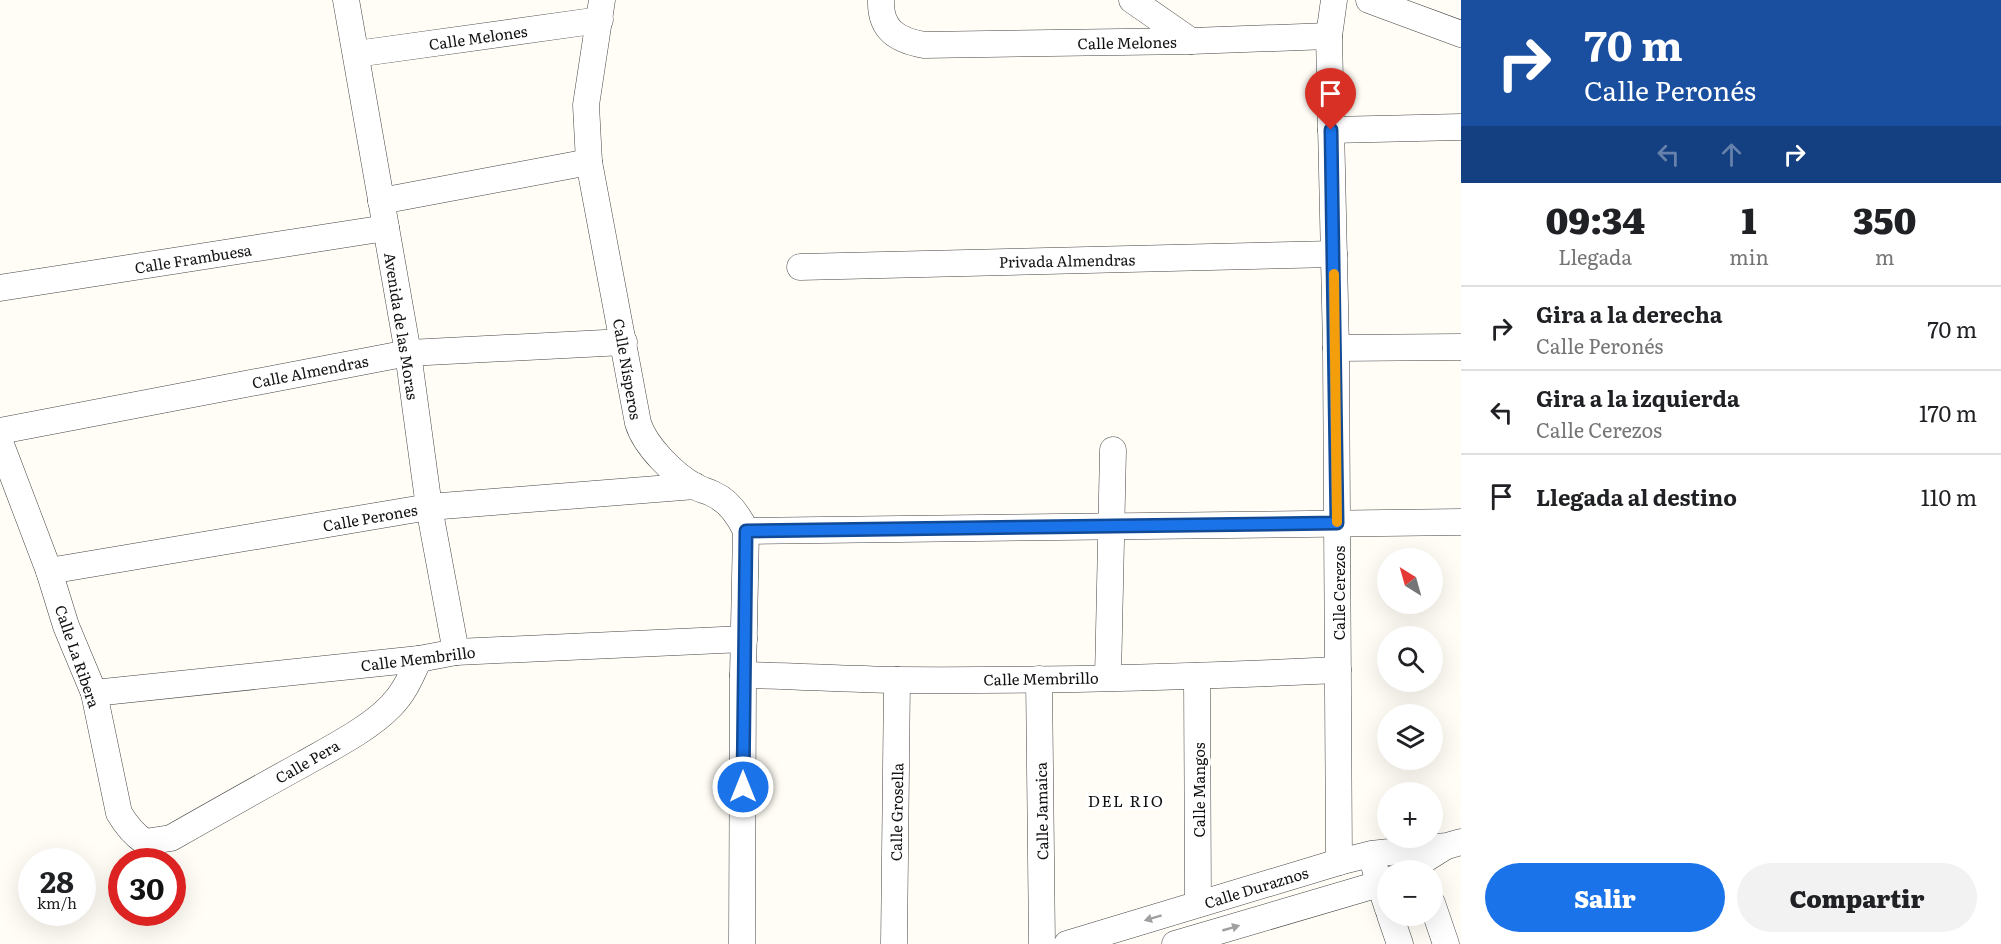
<!DOCTYPE html>
<html lang="es">
<head>
<meta charset="utf-8">
<style>
  body { margin:0; font-family:Literata,serif; background:#f2f2f2; color:#202124; height:100vh; display:flex; flex-direction:column; font-size:22px; white-space:nowrap }
  * { box-sizing:border-box; margin:0 }
  p { font-size:20px; color:#757577 }
  .icon { flex:none; width:33px; height:33px; fill:none; stroke:currentColor; stroke-width:2; stroke-linecap:round; stroke-linejoin:round }
  .map { position:relative; flex:1; overflow:hidden }
  .panel { display:flex; flex-direction:column; background:#fff; width:540px }
  .panel>* { flex:none }
  .hud { background:#1a4fa0; color:#fff; overflow:hidden }
  .needle { width:39px; rotate:323deg }
  .buttons { position:absolute; left:1377px; top:548px; display:grid; gap:12px }
  .buttons a { display:grid; place-items:center; width:66px; height:66px; border-radius:50%; background:#fff; box-shadow:0 6px 24px #0002; font-size:30px }
  .speed { position:absolute; left:18px; top:848px; display:flex; gap:12px; font-size:30px; font-weight:700; text-align:center }
  .speed>* { display:grid; place-content:center; width:78px; height:78px; border-radius:50%; background:#fff; box-shadow:0 6px 24px #0002; line-height:1 }
  .speed small { font-size:15px; font-weight:400 }
  .speed .limit { border:9px solid #d22; background:#fff; color:#111 }
  .pin { position:absolute; display:grid; place-items:center; width:51px; height:51px; color:#fff; margin:-62px -26px; border-radius:50% 50% 50% 0; rotate:-45deg; box-shadow:0 0 6px #0007 }
  .pin .icon { rotate:45deg }
  .me { position:absolute; width:66px; margin:-33px; rotate:0deg; stroke-linejoin:round; filter:drop-shadow(0 0 4px #0008) }
  .turn { display:flex; align-items:center; gap:21px; height:126px; padding:0 24px; font-size:27px }
  .turn .icon { width:78px; height:78px; stroke-width:2.5 }
  .turn b { display:block; font-size:42px; line-height:51px }
  .lanes { display:flex; align-items:center; height:57px; padding:0 24px; background:#0003; justify-content:center; gap:30px; direction:ltr }
  .lanes .off { opacity:.35 }
  .eta { display:flex; justify-content:space-evenly; align-items:center; height:102px; text-align:center }
  .eta b { font-size:36px; font-weight:800; line-height:42px }
  .action { display:flex; gap:12px; margin-top:auto; padding:12px 24px }
  .action a { flex:1; height:69px; border-radius:36px; background:#1a73e8; color:#fff; font-size:24px; font-weight:800; line-height:69px; text-align:center }
  .action a+a { background:#f2f2f2; color:#202124 }
  ul { padding:0; list-style:none }
  li { display:flex; align-items:center; gap:18px; height:84px; padding:0 24px; border-top:2px solid #e0e0e0 }
  li div { flex:1 }
  li b { display:block; font-size:22px }
  li em { font-style:normal }
  main { display:flex; flex:1; min-height:0 }
  .map>svg:first-child { display:block }
  .lines { fill:none; stroke-linecap:round; stroke-linejoin:round }
  .street-casing { stroke:#444; stroke-width:27 }
  .street { stroke:#fff; stroke-width:26 }
  .oneway { fill:#a0a0a0 }
  .route-casing { stroke:#114b97; stroke-width:15 }
  .route { stroke:#1a73e8; stroke-width:10 }
  .slow { stroke:#f59e0b; stroke-width:10 }
  .labels { text-anchor:middle; dominant-baseline:central; stroke-width:6; stroke-linejoin:round; paint-order:stroke }
  .street-label { font-size:15px; fill:#111; stroke:#fff }
  .neighbourhood-label { font-size:16px; letter-spacing:1.5px; fill:#111; stroke:#fff }
</style>
</head>
<body>
<main>
<div class="map">
<svg width="1461" height="944" viewBox="0 0 1461 944">
  <rect width="100%" height="100%" fill="#fffdf5"/>
  <g class="lines">
    <g class="street-casing">
      <g id="street">
        <polyline points="346,0 408,353 429,507 456,652"/>
        <path d="M602 0 586 105 589 162 638 423C645 446 674 475 696 487 701 490 708 491 713 494 729 501 739 516 746 531L743 675 742 944"/>
        <path d="M881 0C880 30 897 40 924 45L1191 41 1329 36"/>
        <polyline points="1132,0 1191,41"/>
        <polyline points="1334,0 1329,36 1336,348 1339,862"/>
        <polyline points="1369,0 1461,34"/>
        <polyline points="356,54 600,20"/>
        <polyline points="1331,130 1461,127"/>
        <polyline points="381,201 589,162"/>
        <polyline points="800,267 1334,254"/>
        <polyline points="0,288 386,228"/>
        <polyline points="1336,348 1461,347"/>
        <polyline points="0,431 408,353 624,342"/>
        <path d="M0 442 49 571 66 626 94 693 119 813C126 825 133 834 145 842L171 838C215 813 259 788 303 764 331 748 369 729 391 706 405 692 411 676 419 659"/>
        <polyline points="746,531 1461,522"/>
        <polyline points="49,571 429,507 695,486"/>
        <path d="M743 675C794 676 846 679 897 680 1044 681 1191 677 1338 670"/>
        <polyline points="1197,676 1198,904"/>
        <polyline points="1108,677 1113,450"/>
        <polyline points="1039,679 1042,944"/>
        <polyline points="94,693 419,659 456,652 744,639"/>
        <polyline points="1375,869 1388,909"/>
        <polyline points="1408,870 1443,848"/>
        <polyline points="1432,903 1446,944"/>
        <polyline points="1390,915 1400,944"/>
        <polyline points="894,944 897,680"/>
        <polyline points="1067,944 1339,862 1371,854 1447,846 1461,842"/>
        <polyline points="1175,944 1379,884 1388,880"/>
      </g>
    </g>
    <use href="#street" class="street"/>
  </g>
  <defs><path id="oneway-solid" d="M-6-.8H1V-3.2L6.5 0L1 3.2V.8H-6Z" transform="scale(1.5)"/></defs>
  <g class="oneway">
    <use href="#oneway-solid" transform="translate(1153 918) rotate(163)"/>
    <use href="#oneway-solid" transform="translate(1231 928) rotate(-16)"/>
  </g>
  <g class="lines">
    <g class="route-casing">
      <polyline id="route" points="743,787 746,531 1337,523 1331,130"/>
    </g>
    <use href="#route" class="route"/>
    <polyline class="slow" points="1334,274 1337,522"/>
  </g>
  <g class="labels">
    <g class="street-label">
      <text transform="translate(478 37) rotate(-8)">Calle Melones</text>
      <text transform="translate(1127 42) rotate(-1)">Calle Melones</text>
      <text transform="translate(193 258) rotate(-9)">Calle Frambuesa</text>
      <text transform="translate(1067 260) rotate(-1)">Privada Almendras</text>
      <text transform="translate(402 326) rotate(81)">Avenida de las Moras</text>
      <text transform="translate(628 369) rotate(80)">Calle Nísperos</text>
      <text transform="translate(310 371) rotate(-11)">Calle Almendras</text>
      <text transform="translate(370 517) rotate(-10)">Calle Perones</text>
      <text transform="translate(1338 593) rotate(-90)">Calle Cerezos</text>
      <text transform="translate(78 656) rotate(71)">Calle La Ribera</text>
      <text transform="translate(418 658) rotate(-7)">Calle Membrillo</text>
      <text transform="translate(1041 678) rotate(-1)">Calle Membrillo</text>
      <text transform="translate(307 761) rotate(-30)">Calle Pera</text>
      <text transform="translate(1198 790) rotate(-90)">Calle Mangos</text>
      <text transform="translate(1041 811) rotate(-91)">Calle Jamaica</text>
      <text transform="translate(896 812) rotate(-89)">Calle Grosella</text>
      <text transform="translate(1256 887) rotate(-17)">Calle Duraznos</text>
    </g>
    <g class="neighbourhood-label">
      <text x="1126" y="800">DEL RIO</text>
    </g>
  </g>
</svg>
<div class="buttons">
<a><svg class="needle" viewBox="-14 -14 28 28"><path d="M0-13l5 13h-10z" fill="#e53935"/><path d="M0 13l5-13h-10z" fill="#757577"/></svg></a>
<a><svg class="icon" aria-label="search" viewBox="0 0 24 24"><circle cx="10" cy="10" r="6"/><path d="M15 15l6 6"/></svg></a>
<a><svg class="icon" aria-label="layers" viewBox="0 0 24 24"><path d="M12 4l9 5-9 5-9-5zM3 14l9 5 9-5"/></svg></a>
<a>+</a>
<a>−</a>
</div>
<div class="speed"><div>28<small>km/h</small></div><div class="limit">30</div></div>
<div class="pin" style="left:1331px;top:130px;background:#d93025"><svg class="icon" aria-label="arrive" viewBox="0 0 24 24"><path d="M6 21V4h12l-3 4 3 4H6"/></svg></div>
<svg class="me" style="left:743px;top:787px" viewBox="-20 -20 40 40"><circle r="17" fill="#1a73e8" stroke="#fff" stroke-width="3"/><path d="M0-11L8 9 0 5-8 9z" fill="#fff"/></svg>
</div>
<section class="panel">
<div class="hud">
<div class="turn"><svg class="icon" aria-label="right" viewBox="0 0 24 24"><path d="M7 20v-9h11M14 6l5 5-5 5"/></svg><div><b>70 m</b>Calle Peronés</div></div>
<div class="lanes"><svg class="icon off" aria-label="left" viewBox="0 0 24 24"><path d="M17 20v-9H6M10 6l-5 5 5 5"/></svg><svg class="icon off" aria-label="ahead" viewBox="0 0 24 24"><path d="M12 20V5M6 11l6-6 6 6"/></svg><svg class="icon" aria-label="right" viewBox="0 0 24 24"><path d="M7 20v-9h11M14 6l5 5-5 5"/></svg></div>
</div>
<div class="eta">
<div><b>09:34</b><p>Llegada</p></div>
<div><b>1</b><p>min</p></div>
<div><b>350</b><p>m</p></div>
</div>
<ul>
<li><svg class="icon" aria-label="right" viewBox="0 0 24 24"><path d="M7 20v-9h11M14 6l5 5-5 5"/></svg><div><b>Gira a la derecha</b><p>Calle Peronés</p></div><em>70 m</em></li>
<li><svg class="icon" aria-label="left" viewBox="0 0 24 24"><path d="M17 20v-9H6M10 6l-5 5 5 5"/></svg><div><b>Gira a la izquierda</b><p>Calle Cerezos</p></div><em>170 m</em></li>
<li><svg class="icon" aria-label="arrive" viewBox="0 0 24 24"><path d="M6 21V4h12l-3 4 3 4H6"/></svg><div><b>Llegada al destino</b></div><em>110 m</em></li>
</ul>
<div class="action"><a>Salir</a><a>Compartir</a></div>
</section>
</main>
</body>
</html>
